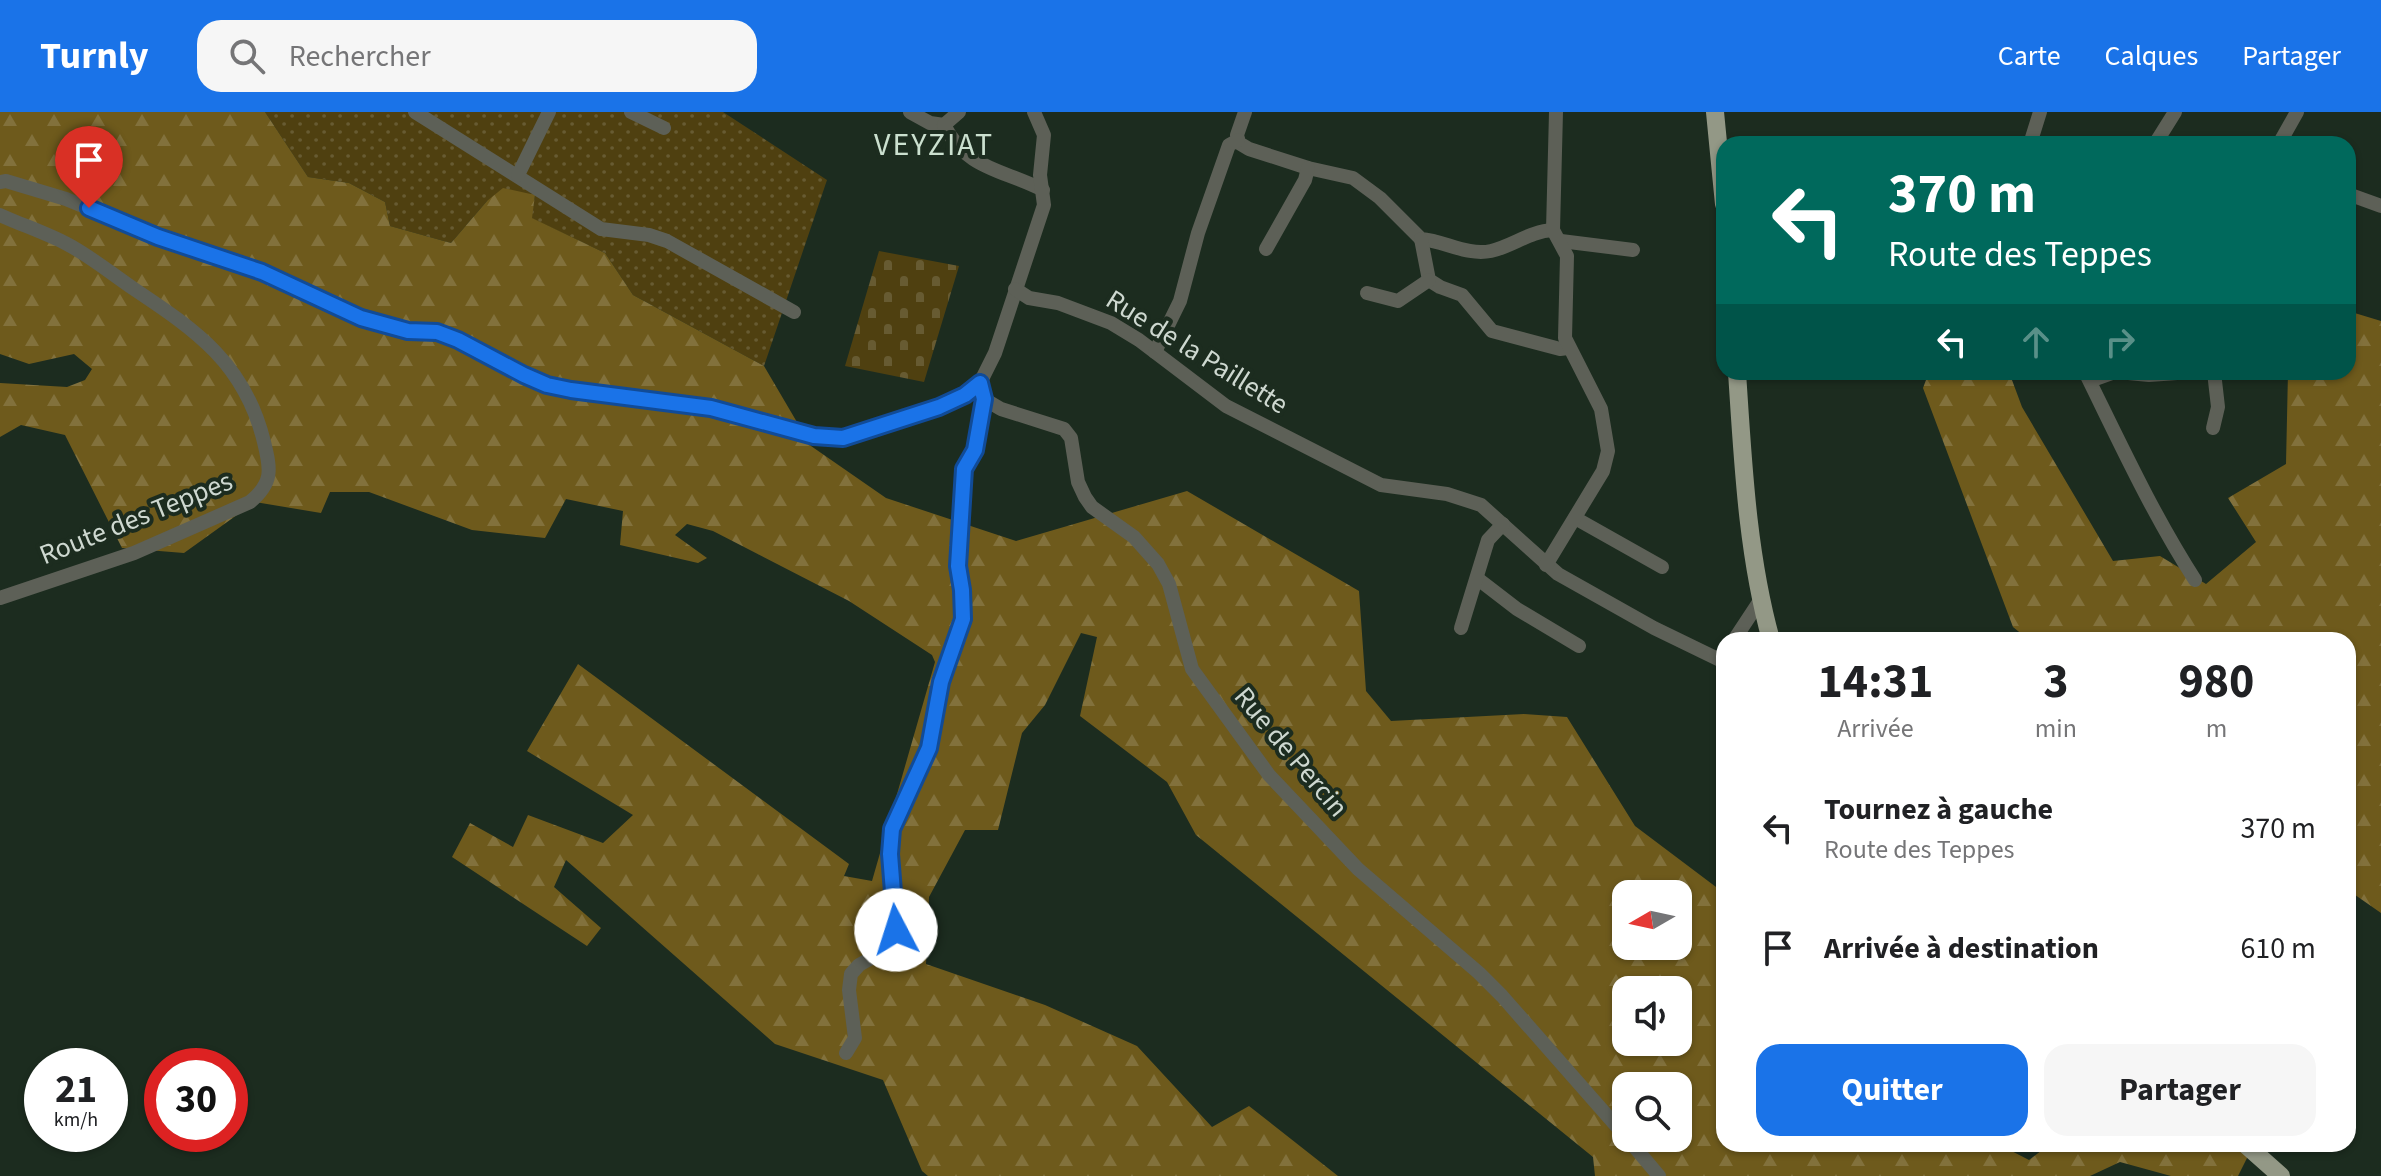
<!DOCTYPE html>
<html lang="fr">
<head>
<meta charset="utf-8">
<style>
  body { margin:0; font-family:"Source Sans 3",sans-serif; background:#f6f6f6; color:#202124; height:100vh; display:flex; flex-direction:column; font-size:30px; white-space:nowrap }
  * { box-sizing:border-box; margin:0 }
  p { font-size:26px; color:#757577 }
  .icon { flex:none; width:44px; height:44px; fill:none; stroke:currentColor; stroke-width:2; stroke-linecap:round; stroke-linejoin:round }
  .map { position:relative; flex:1; overflow:hidden }
  .sheet { position:absolute; left:1716px; top:520px; width:640px; height:520px; display:flex; flex-direction:column; background:#fff; border-radius:24px; box-shadow:0 2px 6px #0004 }
  .sheet>* { flex:none }
  .guide { position:absolute; left:1716px; top:24px; width:640px; height:244px; border-radius:24px; box-shadow:0 2px 6px #0004; background:#00695c; color:#fff; overflow:hidden }
  .needle { width:52px; rotate:261deg }
  .buttons { position:absolute; left:1612px; top:768px; display:grid; gap:16px }
  .buttons a { display:grid; place-items:center; width:80px; height:80px; border-radius:16px; background:#fff; box-shadow:0 2px 6px #0004; font-size:40px }
  .speed { position:absolute; left:24px; top:936px; display:flex; gap:16px; font-size:40px; font-weight:700; text-align:center }
  .speed>* { display:grid; place-content:center; width:104px; height:104px; border-radius:50%; background:#fff; box-shadow:0 2px 6px #0004; line-height:1 }
  .speed small { font-size:20px; font-weight:400 }
  .speed .limit { border:12px solid #d22; background:#fff; color:#111 }
  .pin { position:absolute; display:grid; place-items:center; width:68px; height:68px; color:#fff; margin:-82px -34px; border-radius:50% 50% 50% 0; rotate:-45deg; box-shadow:0 0 8px #0007 }
  .pin .icon { rotate:45deg }
  .me { position:absolute; width:88px; margin:-44px; rotate:355deg; stroke-linejoin:round; filter:drop-shadow(0 0 6px #0008) }
  .turn { display:flex; align-items:center; gap:28px; height:168px; padding:0 40px; font-size:36px }
  .turn .icon { width:104px; height:104px; stroke-width:2.5 }
  .turn b { display:block; font-size:56px; line-height:68px }
  .lanes { display:flex; align-items:center; height:76px; padding:0 40px; background:#0003; justify-content:center; gap:40px; direction:ltr }
  .lanes .off { opacity:.35 }
  .eta { display:flex; justify-content:space-evenly; align-items:center; height:136px; text-align:center }
  .eta b { font-size:48px; font-weight:700; line-height:56px }
  .cta { display:flex; gap:16px; margin-top:auto; padding:16px 40px }
  .cta a { flex:1; height:92px; border-radius:24px; background:#1a73e8; color:#fff; font-size:32px; font-weight:700; line-height:92px; text-align:center }
  .cta a+a { background:#f6f6f6; color:#202124 }
  ul { padding:0; list-style:none }
  li { display:flex; align-items:center; gap:24px; height:120px; padding:0 40px }
  li div { flex:1 }
  li b { display:block; font-size:30px }
  li em { font-style:normal }
  header { display:flex; align-items:center; gap:48px; box-sizing:border-box; height:112px; padding:0 40px; background:#1a73e8; color:#fff }
  header strong { font-size:38px }
  nav { display:flex; gap:44px; margin-inline-start:auto; font-size:28px }
  .search { width:560px; height:72px; background:#f6f6f6; display:flex; align-items:center; gap:20px; box-sizing:border-box; padding:0 28px; border-radius:24px; color:#757577; font-size:30px }
  .map>svg:first-child { display:block }
  .grass { fill:url(#grass-dots) }
  .forest { fill:url(#forest-firs); fill-rule:evenodd }
  .cemetery { fill:url(#cemetery-stones) }
  .lines { fill:none; stroke-linecap:round; stroke-linejoin:round }
  .minor { stroke:#5d6057; stroke-width:14 }
  .major { stroke:#939886; stroke-width:18 }
  .route-casing { stroke:#114b97; stroke-width:20 }
  .route { stroke:#1a73e8; stroke-width:14 }
  .labels { text-anchor:middle; dominant-baseline:central; stroke-width:8; stroke-linejoin:round; paint-order:stroke }
  .street-label { font-size:28px; fill:#ced8d0; stroke:#1c2c1f }
  .quarter-label { font-size:32px; letter-spacing:2px; fill:#cbe0cf; stroke:#1c2c1f }
</style>
</head>
<body>
<header>
<strong>Turnly</strong>
<div class="search"><svg class="icon" aria-label="search" viewBox="0 0 24 24"><circle cx="10" cy="10" r="6"/><path d="M15 15l6 6"/></svg>Rechercher</div>
<nav><a>Carte</a><a>Calques</a><a>Partager</a></nav>
</header>
<div class="map">
<svg width="2381" height="1064" viewBox="0 0 2381 1064">
  <defs>
    <pattern id="grass-dots" width="8" height="8" patternUnits="userSpaceOnUse" patternTransform="scale(2)"><rect width="8" height="8" fill="#4f4010"/><path d="M2 2h.1M6 6h.1" fill="none" stroke="#675b32" stroke-width="1.8" stroke-linecap="round"/></pattern>
    <pattern id="forest-firs" width="22" height="20" patternUnits="userSpaceOnUse" patternTransform="scale(2)"><rect width="22" height="20" fill="#6e5a1c"/><path d="M5 1l3.5 6h-7zM16 11l3.5 6h-7z" fill="#82713c"/></pattern>
    <pattern id="cemetery-stones" width="16" height="16" patternUnits="userSpaceOnUse" patternTransform="scale(2)"><rect width="16" height="16" fill="#4f4010"/><path d="M2 7V4a2 2 0 0 1 4 0v3zM10 15v-3a2 2 0 0 1 4 0v3z" fill="#675b32"/></pattern>
  </defs>
  <rect width="100%" height="100%" fill="#1c2c1f"/>
  <polygon class="grass" points="265,0 723,0 827,68 764,254 633,183 605,141 531,106 535,84 487,89 451,131 390,114 385,90 349,71 308,65"/>
  <g class="forest">
    <path d="M0 0H265L308 65 349 71 385 90 390 114 451 131 487 89 503 76 535 83 532 106 605 141 633 183 764 254 811 334 886 386 1016 429 1187 379 1359 479 1366 579 1391 609 1524 602 1567 605 1635 714 1724 781V1032H1998L2029 1048 2050 1032H2216L2249 1042 2238 1064H2171L2120 1050 2090 1064H1595L1593 1045 1196 723 1167 670 1080 604 1097 525 1081 521 1045 593 1022 621 998 718H965L929 785 926 852 1045 893 1137 934 1212 1015 1249 994 1338 1064H928L922 1059 883 968 775 932 566 748 554 775 601 816 587 834 452 745 470 711 513 735 528 703 603 731 633 703 527 639 578 552 849 752 844 764 872 769 935 550 932 543 849 489 713 419 687 412 675 423 707 446 698 451 620 433 623 399 566 387 545 426 472 418 369 380H330L321 401 255 390 184 441 122 436 65 323 21 313 0 325V271L67 275 85 268 92 257 74 242 29 252 0 242ZM1626 782H1678V834H1626ZM1626 878H1678V930H1626ZM1626 974H1678V1026H1626Z"/>
    <polygon points="2348,199 2381,209 2381,801 2348,778 2348,528 2029,528 2013,515 1923,276 1929,260 2009,260 2022,295 2113,449 2160,444 2206,472 2256,430 2228,386 2286,352 2288,260 2348,260"/>
  </g>
  <polygon class="cemetery" points="879,139 959,154 924,270 845,254"/>
  <g class="lines">
    <g class="minor">
      <polyline points="415,0 601,117 649,123 667,129 794,200"/>
      <polyline points="631,0 664,16"/>
      <polyline points="910,0 930,11 944,13"/>
      <path d="M1245 0 1237 23 1239 31 1249 37 1308 56 1353 66 1380 86 1421 127C1445 129 1467 144 1491 139 1513 134 1530 119 1553 118"/>
      <path d="M944 13C967 58 1002 57 1043 78"/>
      <polyline points="944,13 959,0"/>
      <polyline points="2030,32 2040,0"/>
      <polyline points="2155,32 2175,0"/>
      <polyline points="2279,32 2297,0"/>
      <polyline points="518,63 549,0"/>
      <polyline points="0,70 6,69 66,87 158,125 262,160 361,206 408,219 437,220 458,228 547,273 711,296 814,324 843,326 939,295 965,283 980,271 995,241 1044,93 1040,63 1044,23 1034,0"/>
      <polyline points="2348,82 2381,94"/>
      <path d="M0 103C22 113 46 121 67 132 90 144 112 162 134 177 197 219 245 252 264 330 271 358 273 371 250 390L134 441 0 486"/>
      <polyline points="1421,127 1429,168 1440,175 1462,183 1492,219 1560,237 1568,236"/>
      <polyline points="1561,129 1633,138"/>
      <polyline points="1266,137 1305,68 1308,56"/>
      <polyline points="1015,177 1029,186 1058,191 1111,211 1139,228 1226,294 1381,373 1447,382 1481,393 1558,462 1654,516 1724,550"/>
      <polyline points="1367,181 1398,189 1429,168"/>
      <polyline points="1155,240 1180,189 1198,121 1229,33 1238,28"/>
      <path d="M2085 260C2120 331 2152 401 2195 468"/>
      <polyline points="2118,260 2149,263 2191,260"/>
      <polyline points="2090,269 2115,260"/>
      <polyline points="980,271 984,287 1001,297 1064,317 1071,326 1078,370 1085,385 1092,395 1134,425 1158,452 1169,472 1192,557 1269,663 1358,757 1479,861 1502,884 1626,1025"/>
      <polyline points="2213,316 2218,295 2214,260"/>
      <polyline points="1575,406 1662,455"/>
      <polyline points="1546,453 1603,359 1608,339 1601,297 1565,226 1567,144 1553,118 1556,0"/>
      <polyline points="1478,467 1517,497 1579,534"/>
      <polyline points="1461,516 1488,428 1503,412"/>
      <polyline points="1734,528 1761,487"/>
      <polyline points="846,941 855,926 849,878 851,862 859,853 882,840 890,831 896,818 890,742 892,717 929,636 941,570 963,507 962,478 958,454 964,357 975,338 984,287"/>
      <polyline points="1627,1026 1659,1064"/>
    </g>
    <g class="major">
      <polyline points="1715,0 1724,92"/>
      <path d="M1737 260C1743 350 1747 441 1771 528"/>
      <polyline points="2245,1032 2281,1064"/>
    </g>
  </g>
  <g class="lines">
    <g class="route-casing">
      <polyline id="route" points="89,96 158,125 262,160 361,206 408,219 437,220 458,228 524,263 547,273 571,278 711,296 814,324 843,326 939,295 965,283 980,271 984,287 975,338 964,357 958,454 962,478 963,507 941,570 929,636 892,717 890,742 896,818"/>
    </g>
    <use href="#route" class="route"/>
  </g>
  <g class="labels">
    <g class="street-label">
      <text transform="translate(1197 240) rotate(32)">Rue de la Paillette</text>
      <text transform="translate(136 406) rotate(-22)">Route des Teppes</text>
      <text transform="translate(1291 640) rotate(50)">Rue de Percin</text>
    </g>
    <g class="quarter-label">
      <text x="934" y="33">VEYZIAT</text>
    </g>
  </g>
</svg>
<div class="buttons">
<a><svg class="needle" viewBox="-14 -14 28 28"><path d="M0-13l5 13h-10z" fill="#e53935"/><path d="M0 13l5-13h-10z" fill="#757577"/></svg></a>
<a><svg class="icon" aria-label="sound" viewBox="0 0 24 24"><path d="M4 9h4l5-4v14l-5-4H4zM17 9q2 3 0 6"/></svg></a>
<a><svg class="icon" aria-label="search" viewBox="0 0 24 24"><circle cx="10" cy="10" r="6"/><path d="M15 15l6 6"/></svg></a>
</div>
<div class="speed"><div>21<small>km/h</small></div><div class="limit">30</div></div>
<div class="pin" style="left:89px;top:96px;background:#d93025"><svg class="icon" aria-label="arrive" viewBox="0 0 24 24"><path d="M6 21V4h12l-3 4 3 4H6"/></svg></div>
<svg class="me" style="left:896px;top:818px" viewBox="-20 -20 40 40"><circle r="19" fill="#fff"/><path d="M0-13L10 11 0 6-10 11z" fill="#1a73e8"/></svg>
<div class="guide">
<div class="turn"><svg class="icon" aria-label="left" viewBox="0 0 24 24"><path d="M17 20v-9H6M10 6l-5 5 5 5"/></svg><div><b>370 m</b>Route des Teppes</div></div>
<div class="lanes"><svg class="icon" aria-label="left" viewBox="0 0 24 24"><path d="M17 20v-9H6M10 6l-5 5 5 5"/></svg><svg class="icon off" aria-label="ahead" viewBox="0 0 24 24"><path d="M12 20V5M6 11l6-6 6 6"/></svg><svg class="icon off" aria-label="right" viewBox="0 0 24 24"><path d="M7 20v-9h11M14 6l5 5-5 5"/></svg></div>
</div>
<section class="sheet">
<div class="eta">
<div><b>14:31</b><p>Arrivée</p></div>
<div><b>3</b><p>min</p></div>
<div><b>980</b><p>m</p></div>
</div>
<ul>
<li><svg class="icon" aria-label="left" viewBox="0 0 24 24"><path d="M17 20v-9H6M10 6l-5 5 5 5"/></svg><div><b>Tournez à gauche</b><p>Route des Teppes</p></div><em>370 m</em></li>
<li><svg class="icon" aria-label="arrive" viewBox="0 0 24 24"><path d="M6 21V4h12l-3 4 3 4H6"/></svg><div><b>Arrivée à destination</b></div><em>610 m</em></li>
</ul>
<div class="cta"><a>Quitter</a><a>Partager</a></div>
</section>
</div>
</body>
</html>
